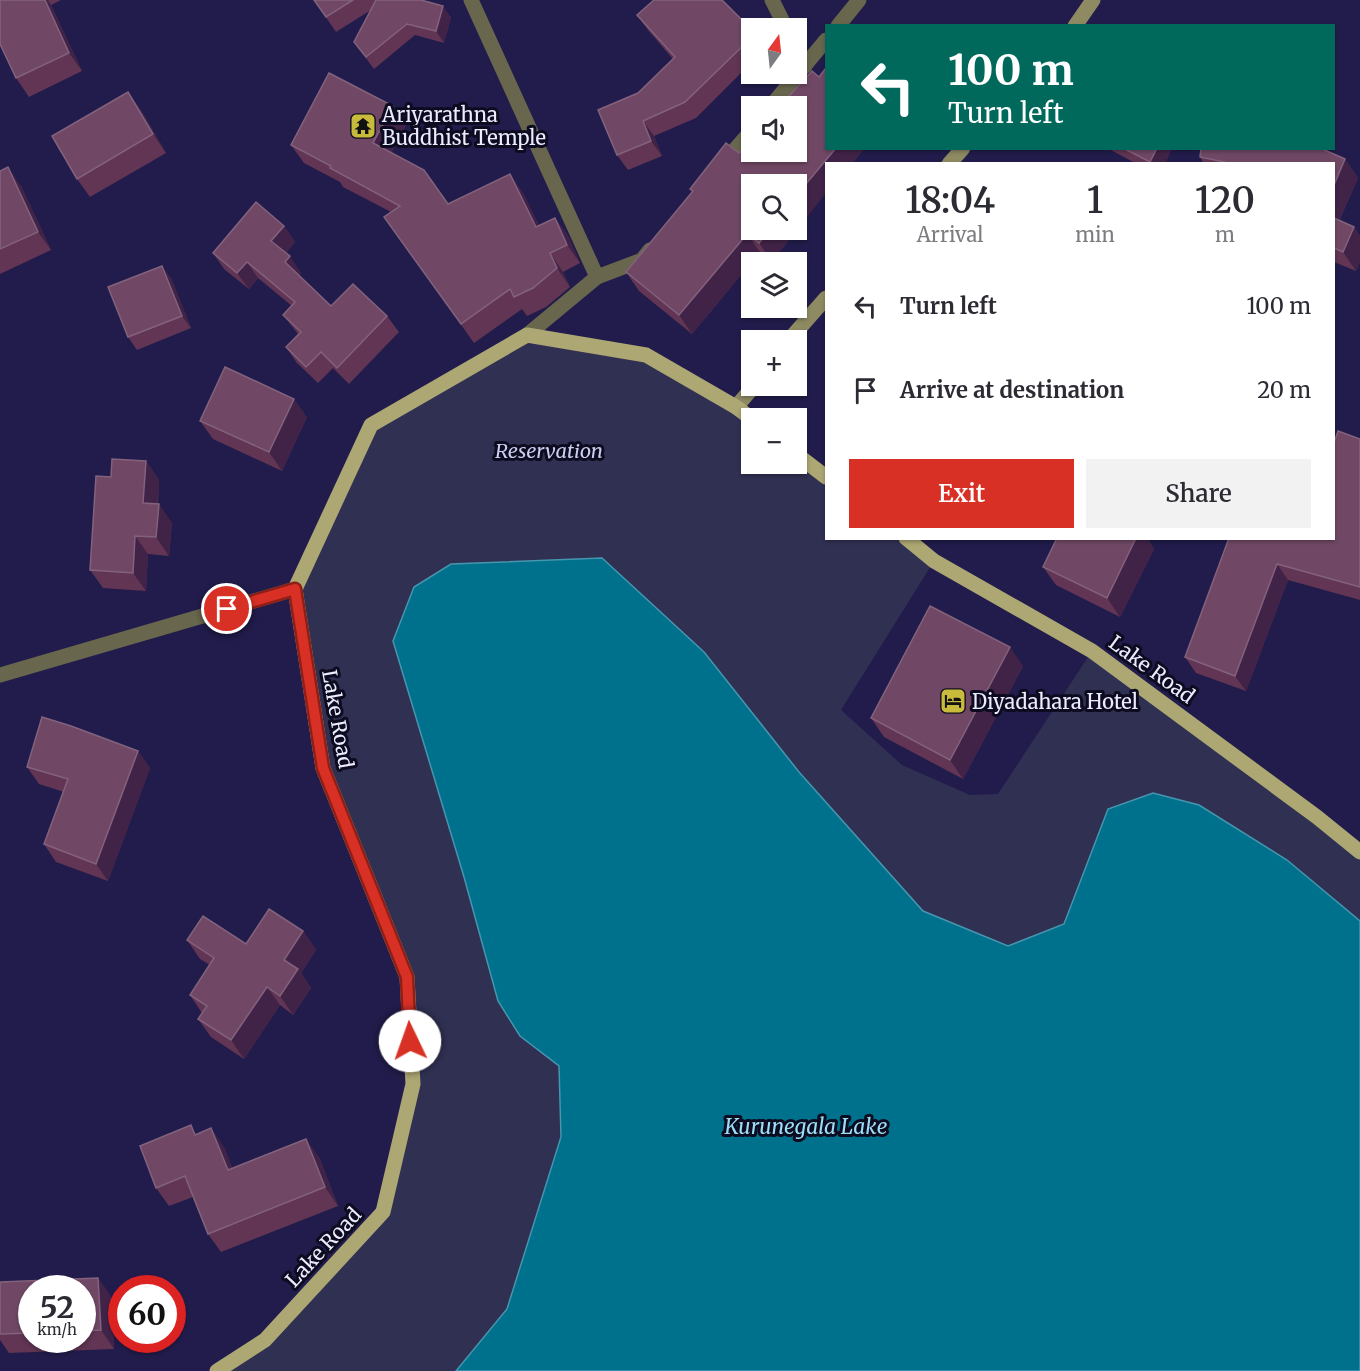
<!DOCTYPE html>
<html lang="en">
<head>
<meta charset="utf-8">
<style>
  body { margin:0; font-family:Merriweather,serif; background:#f2f2f3; color:#2b2b33; height:100vh; display:flex; flex-direction:column; font-size:22px; white-space:nowrap }
  * { box-sizing:border-box; margin:0 }
  p { font-size:20px; color:#7c7c81 }
  .icon { flex:none; width:33px; height:33px; fill:none; stroke:currentColor; stroke-width:2; stroke-linecap:round; stroke-linejoin:round }
  .map { position:relative; flex:1; overflow:hidden }
  .side { position:absolute; left:825px; top:162px; width:510px; height:378px; display:flex; flex-direction:column; background:#fff; border-radius:0px; box-shadow:0 2px 4px #0004 }
  .side>* { flex:none }
  .guide { position:absolute; left:825px; top:24px; width:510px; height:126px; border-radius:0px; box-shadow:0 2px 4px #0004; background:#00695c; color:#fff; overflow:hidden }
  .needle { width:39px; rotate:15deg }
  .fabs { position:absolute; left:741px; top:18px; display:grid; gap:12px }
  .fabs a { display:grid; place-items:center; width:66px; height:66px; border-radius:0px; background:#fff; box-shadow:0 2px 4px #0004; font-size:30px }
  .speed { position:absolute; left:18px; top:1275px; display:flex; gap:12px; font-size:30px; font-weight:700; text-align:center }
  .speed>* { display:grid; place-content:center; width:78px; height:78px; border-radius:50%; background:#fff; box-shadow:0 2px 4px #0004; line-height:1 }
  .speed small { font-size:15px; font-weight:400 }
  .speed .limit { border:9px solid #d22; background:#fff; color:#111 }
  .pin { position:absolute; display:grid; place-items:center; width:51px; height:51px; color:#fff; margin:-26px; border:3px solid #fff; border-radius:50%; box-shadow:0 2px 6px #0007 }
  .me { position:absolute; width:66px; margin:-33px; rotate:357deg; stroke-linejoin:round; filter:drop-shadow(0 0 4px #0008) }
  .turn { display:flex; align-items:center; gap:21px; height:126px; padding:0 24px; font-size:27px }
  .turn .icon { width:78px; height:78px; stroke-width:2.5 }
  .turn b { display:block; font-size:42px; line-height:51px }
  .eta { display:flex; justify-content:space-evenly; align-items:center; height:102px; text-align:center }
  .eta b { font-size:36px; font-weight:600; line-height:42px }
  .action { display:flex; gap:12px; margin-top:auto; padding:12px 24px }
  .action a { flex:1; height:69px; border-radius:0px; background:#d93025; color:#fff; font-size:24px; font-weight:600; line-height:69px; text-align:center }
  .action a+a { background:#f2f2f3; color:#2b2b33 }
  ul { padding:0; list-style:none }
  li { display:flex; align-items:center; gap:18px; height:84px; padding:0 24px }
  li div { flex:1 }
  li b { display:block; font-size:22px }
  li em { font-style:normal }
  .map>svg:first-child { display:block }
  .green { fill:#303053 }
  .water { fill:#00718d; stroke:#4696af; stroke-width:1.5 }
  .lines { fill:none; stroke-linecap:round; stroke-linejoin:round }
  .street { stroke:#68664d; stroke-width:15 }
  .secondary { stroke:#8e8b63; stroke-width:15 }
  .primary { stroke:#aca773; stroke-width:15 }
  .wall { fill:#613553; fill-rule:evenodd }
  .shaded-wall { fill:#412348 }
  .building { fill:#704865; stroke:#83627e; stroke-width:1.5 }
  .route-casing { stroke:#8d1f18; stroke-width:15 }
  .route { stroke:#d93025; stroke-width:10 }
  .labels { text-anchor:middle; dominant-baseline:central; stroke-width:6; stroke-linejoin:round; paint-order:stroke }
  .poi-label { font-size:20px; fill:#ebecff; stroke:#0c0b1f; text-anchor:start }
  .park-label { font-size:20px; font-style:italic; fill:#cbcdf1; stroke:#0c0b1f }
  .street-label { font-size:20px; fill:#ebecff; stroke:#0c0b1f }
  .water-label { font-size:21px; font-style:italic; fill:#9bdef7; stroke:#0c0b1f }
</style>
</head>
<body>
<div class="map">
<svg width="1360" height="1371" viewBox="0 0 1360 1371">
  <rect width="100%" height="100%" fill="#211c4b"/>
  <polygon class="green" points="527,335 646,355 751,419 752,464 796,464 826,477 826,538 906,539 934,561 841,710 902,765 970,795 998,794 1092,651 1360,852 1360,921 1287,860 1108,809 1064,924 1008,946 923,911 799,772 704,652 464,877 498,1001 520,1036 559,1065 561,1137 507,1309 456,1371 217,1371 265,1340 383,1212 413,1084 407,977 323,768 295,589 371,425"/>
  <polygon class="water" points="602,558 704,652 799,772 923,911 1008,946 1064,924 1108,809 1153,793 1199,805 1287,860 1360,921 1360,1371 456,1371 507,1309 561,1137 559,1066 520,1036 498,1001 464,877 393,641 414,587 451,564"/>
  <g class="lines">
    <g class="street">
      <polyline points="471,0 597,277 527,335"/>
      <polyline points="772,0 786,28"/>
      <polyline points="838,26 859,0"/>
      <polyline points="796,49 805,66"/>
      <polyline points="771,106 826,40"/>
      <polyline points="721,166 752,130"/>
      <polyline points="597,277 642,260 650,250"/>
      <polyline points="0,675 295,589"/>
    </g>
    <g class="secondary">
      <polyline points="1075,26 1093,0"/>
      <polyline points="949,164 963,148"/>
      <polyline points="789,340 826,298"/>
      <polyline points="736,407 754,386"/>
    </g>
    <g class="primary">
      <polyline points="796,454 826,477"/>
      <polyline points="906,538 934,561 1092,651 1317,817 1360,852"/>
      <polyline points="217,1371 265,1340 383,1212 413,1084 407,977 323,768 295,589 371,425 527,335 646,355 736,407 752,419"/>
    </g>
  </g>
  <g class="wall">
    <polygon points="0,0 61,0 51,5 82,71 29,97 16,78"/>
    <polygon points="314,0 421,0 451,17 444,43 415,35 374,69 354,42 371,10 336,32"/>
    <polygon points="637,15 752,30 752,62 696,118 654,136 662,156 628,170 617,155 638,93 673,59 648,30"/>
    <polygon points="393,106 406,125 391,153 448,204 523,193 539,226 555,218 568,236 580,263 563,272 570,287 546,307 527,316 522,309 474,343 384,217 391,212 343,187 340,182 304,163 291,145"/>
    <polygon points="141,110 166,153 90,197 77,179"/>
    <polygon points="1107,148 1172,148 1165,164 1137,164"/>
    <polygon points="739,153 826,164 772,262 760,252 692,334 639,291 626,272 692,192 690,189"/>
    <polygon points="1200,157 1345,159 1358,178 1339,221 1354,227 1360,236 1360,262 1356,271 1334,262 1334,164 1204,164"/>
    <polygon points="0,171 21,186 51,250 0,274"/>
    <polygon points="284,226 295,242 286,253 301,273 299,275 331,306 387,316 399,332 349,384 333,368 318,383 297,363 286,347 298,334 283,315 292,306 258,278 249,289 224,269 213,253"/>
    <polygon points="171,278 191,328 137,350 128,337"/>
    <polygon points="307,417 282,471 213,439 200,421"/>
    <polygon points="1360,439 1360,600 1288,580 1246,691 1196,673 1185,657 1228,542 1225,538 1334,538"/>
    <polygon points="146,461 159,480 158,504 172,523 169,556 148,554 146,591 103,588 90,570 111,477"/>
    <polygon points="1057,538 1147,538 1154,549 1120,617 1056,585 1043,567"/>
    <polygon points="1023,666 963,779 884,737 871,718"/>
    <polygon points="138,751 150,768 108,881 56,862 44,844 64,792 39,784 27,767"/>
    <polygon points="303,931 316,950 301,973 311,988 293,1015 280,1005 244,1059 211,1037 198,1019 202,1013 190,995 210,965 200,959 187,940 246,944"/>
    <polygon points="197,1134 224,1147 232,1168 319,1157 338,1206 221,1252 208,1234 193,1197 169,1206 156,1188"/>
    <path d="M98 1278 111 1297 114 1349 9 1353 0 1340V1282ZM32 1288H82V1340H32Z"/>
  </g>
  <g class="shaded-wall">
    <polygon points="45,0 48,0 51,5 82,71 69,53"/>
    <polygon points="443,6 451,17 444,43 436,31"/>
    <polygon points="128,92 141,110 166,153 153,134"/>
    <polygon points="393,106 406,125 386,162 373,143"/>
    <polygon points="643,121 654,136 662,156 651,141"/>
    <polygon points="836,148 865,148 852,164 826,164 826,193 772,262 759,243 770,230 796,230 796,196"/>
    <polygon points="1157,148 1172,148 1165,164 1151,164 1150,162"/>
    <polygon points="1345,159 1358,178 1334,231 1334,185"/>
    <polygon points="8,167 21,186 51,250 38,232"/>
    <polygon points="510,174 523,193 549,246 536,227"/>
    <polygon points="555,218 568,236 580,263 567,245"/>
    <polygon points="284,226 295,242 283,257 271,241"/>
    <polygon points="1354,227 1360,236 1360,262 1356,271 1343,252"/>
    <polygon points="747,234 760,252 692,334 679,315"/>
    <polygon points="550,253 563,272 570,287 557,268"/>
    <polygon points="290,256 301,273 296,278 285,262"/>
    <polygon points="247,262 258,278 249,289 237,273"/>
    <polygon points="162,266 171,278 191,328 182,316"/>
    <polygon points="294,399 307,417 282,471 269,452"/>
    <polygon points="146,461 159,480 156,522 143,503"/>
    <polygon points="159,504 172,523 169,556 156,537"/>
    <polygon points="135,536 148,554 146,591 133,573"/>
    <polygon points="1136,538 1147,538 1154,549 1120,617 1107,598"/>
    <polygon points="1277,564 1288,580 1246,691 1235,676"/>
    <polygon points="1010,647 1023,666 963,779 950,760"/>
    <polygon points="138,751 150,768 108,881 96,864"/>
    <polygon points="303,931 316,950 301,973 311,988 293,1015 280,996 284,960"/>
    <polygon points="267,987 280,1005 244,1059 231,1040"/>
    <polygon points="211,1128 224,1147 241,1188 228,1170"/>
    <polygon points="306,1139 319,1157 338,1206 325,1187"/>
    <polygon points="98,1278 111,1297 114,1349 101,1330"/>
  </g>
  <g class="building">
    <polygon points="0,0 45,0 69,53 16,78 0,44"/>
    <polygon points="314,0 353,0 326,17"/>
    <polygon points="376,0 421,0 443,6 436,31 407,24 366,57 354,42"/>
    <polygon points="654,0 722,0 752,30 752,37 685,102 643,121 651,141 617,155 598,110 638,93 675,57 637,15"/>
    <polygon points="826,68 826,148 836,148 796,196 796,184 752,184 752,230 770,230 759,243 747,234 679,315 626,272 693,191 690,189 726,143 739,153 752,139 752,152 796,152 796,106 780,106 812,71 819,77"/>
    <polygon points="329,73 393,106 373,143 424,170 448,204 510,174 536,227 555,218 567,245 550,253 557,268 533,288 514,297 510,289 461,324 384,217 400,206 330,168 331,166 291,145"/>
    <polygon points="128,92 153,134 77,179 52,136"/>
    <polygon points="1123,148 1157,148 1150,162"/>
    <polygon points="1201,148 1320,148 1345,159 1334,185 1334,164 1234,164 1200,157"/>
    <polygon points="8,167 38,232 0,249 0,171"/>
    <polygon points="256,202 284,226 271,241 290,256 285,262 331,306 353,284 387,316 337,368 321,352 306,367 286,347 301,332 283,315 295,302 247,262 237,273 213,253"/>
    <polygon points="1334,218 1354,227 1343,252 1334,248"/>
    <polygon points="162,266 182,316 128,337 108,287"/>
    <polygon points="225,367 294,399 269,452 200,421"/>
    <polygon points="1338,431 1360,439 1360,587 1277,564 1235,676 1185,657 1229,538 1334,538 1334,443"/>
    <polygon points="112,459 146,461 143,503 159,504 156,537 135,536 133,573 90,570 96,476 111,477"/>
    <polygon points="1057,538 1136,538 1107,598 1043,567"/>
    <polygon points="930,606 1010,647 950,760 871,718"/>
    <polygon points="42,717 71,726 138,751 96,864 44,844 68,779 27,767"/>
    <polygon points="269,909 303,931 284,960 298,969 280,996 267,987 231,1040 198,1019 207,1006 190,995 214,958 187,940 203,916 246,944"/>
    <polygon points="191,1125 195,1135 211,1128 228,1170 306,1139 325,1187 208,1234 185,1176 156,1188 140,1146"/>
    <polygon points="98,1278 101,1330 82,1331 82,1288 32,1288 32,1333 0,1334 0,1282"/>
  </g>
  <g class="lines">
    <g class="route-casing">
      <polyline id="route" points="227,609 295,589 323,768 407,977 410,1041"/>
    </g>
    <use href="#route" class="route"/>
  </g>
  <defs>
    <g id="temple-square" transform="scale(1.35)"><rect x="-9" y="-9" width="18" height="18" rx="4" fill="#c8bb3b" stroke="#0c0b1f"/><path d="M0-6L5-2H3V0L6.5 2.5H4V6H1.5V3h-3V6H-4V2.5H-6.5L-3 0V-2H-5Z" fill="#111"/></g>
    <g id="hotel-square" transform="scale(1.35)"><rect x="-9" y="-9" width="18" height="18" rx="4" fill="#c8bb3b" stroke="#0c0b1f"/><path d="M-6-4.5h1.5V1H6V5H4.5V3h-9V5H-6ZM-4 0a1.8 1.8 0 1 1 3.6 0ZM.5 0V-2.5h3Q6-2.5 6 0Z" fill="#111"/></g>
  </defs>
  <g fill-rule="evenodd">
    <use href="#temple-square" x="363" y="126"/>
    <use href="#hotel-square" x="953" y="701"/>
  </g>
  <g class="labels">
    <g class="poi-label">
      <text x="382" y="114">Ariyarathna<tspan x="382" dy="23">Buddhist Temple</tspan></text>
      <text x="972" y="701">Diyadahara Hotel</text>
    </g>
    <g class="park-label">
      <text x="549" y="450">Reservation</text>
    </g>
    <g class="street-label">
      <text transform="translate(1152 669) rotate(36)">Lake Road</text>
      <text transform="translate(338 719) rotate(80)">Lake Road</text>
      <text transform="translate(323 1247) rotate(-47)">Lake Road</text>
    </g>
    <g class="water-label">
      <text x="806" y="1126">Kurunegala Lake</text>
    </g>
  </g>
</svg>
<div class="fabs">
<a><svg class="needle" viewBox="-14 -14 28 28"><path d="M0-13l5 13h-10z" fill="#e53935"/><path d="M0 13l5-13h-10z" fill="#7c7c81"/></svg></a>
<a><svg class="icon" aria-label="sound" viewBox="0 0 24 24"><path d="M4 9h4l5-4v14l-5-4H4zM17 9q2 3 0 6"/></svg></a>
<a><svg class="icon" aria-label="search" viewBox="0 0 24 24"><circle cx="10" cy="10" r="6"/><path d="M15 15l6 6"/></svg></a>
<a><svg class="icon" aria-label="layers" viewBox="0 0 24 24"><path d="M12 4l9 5-9 5-9-5zM3 14l9 5 9-5"/></svg></a>
<a>+</a>
<a>−</a>
</div>
<div class="speed"><div>52<small>km/h</small></div><div class="limit">60</div></div>
<div class="pin" style="left:227px;top:609px;background:#d93025"><svg class="icon" aria-label="arrive" viewBox="0 0 24 24"><path d="M6 21V4h12l-3 4 3 4H6"/></svg></div>
<svg class="me" style="left:410px;top:1041px" viewBox="-20 -20 40 40"><circle r="19" fill="#fff"/><path d="M0-13L10 11 0 6-10 11z" fill="#d93025"/></svg>
<div class="guide">
<div class="turn"><svg class="icon" aria-label="left" viewBox="0 0 24 24"><path d="M17 20v-9H6M10 6l-5 5 5 5"/></svg><div><b>100 m</b>Turn left</div></div>
</div>
<section class="side">
<div class="eta">
<div><b>18:04</b><p>Arrival</p></div>
<div><b>1</b><p>min</p></div>
<div><b>120</b><p>m</p></div>
</div>
<ul>
<li><svg class="icon" aria-label="left" viewBox="0 0 24 24"><path d="M17 20v-9H6M10 6l-5 5 5 5"/></svg><div><b>Turn left</b></div><em>100 m</em></li>
<li><svg class="icon" aria-label="arrive" viewBox="0 0 24 24"><path d="M6 21V4h12l-3 4 3 4H6"/></svg><div><b>Arrive at destination</b></div><em>20 m</em></li>
</ul>
<div class="action"><a>Exit</a><a>Share</a></div>
</section>
</div>
</body>
</html>
